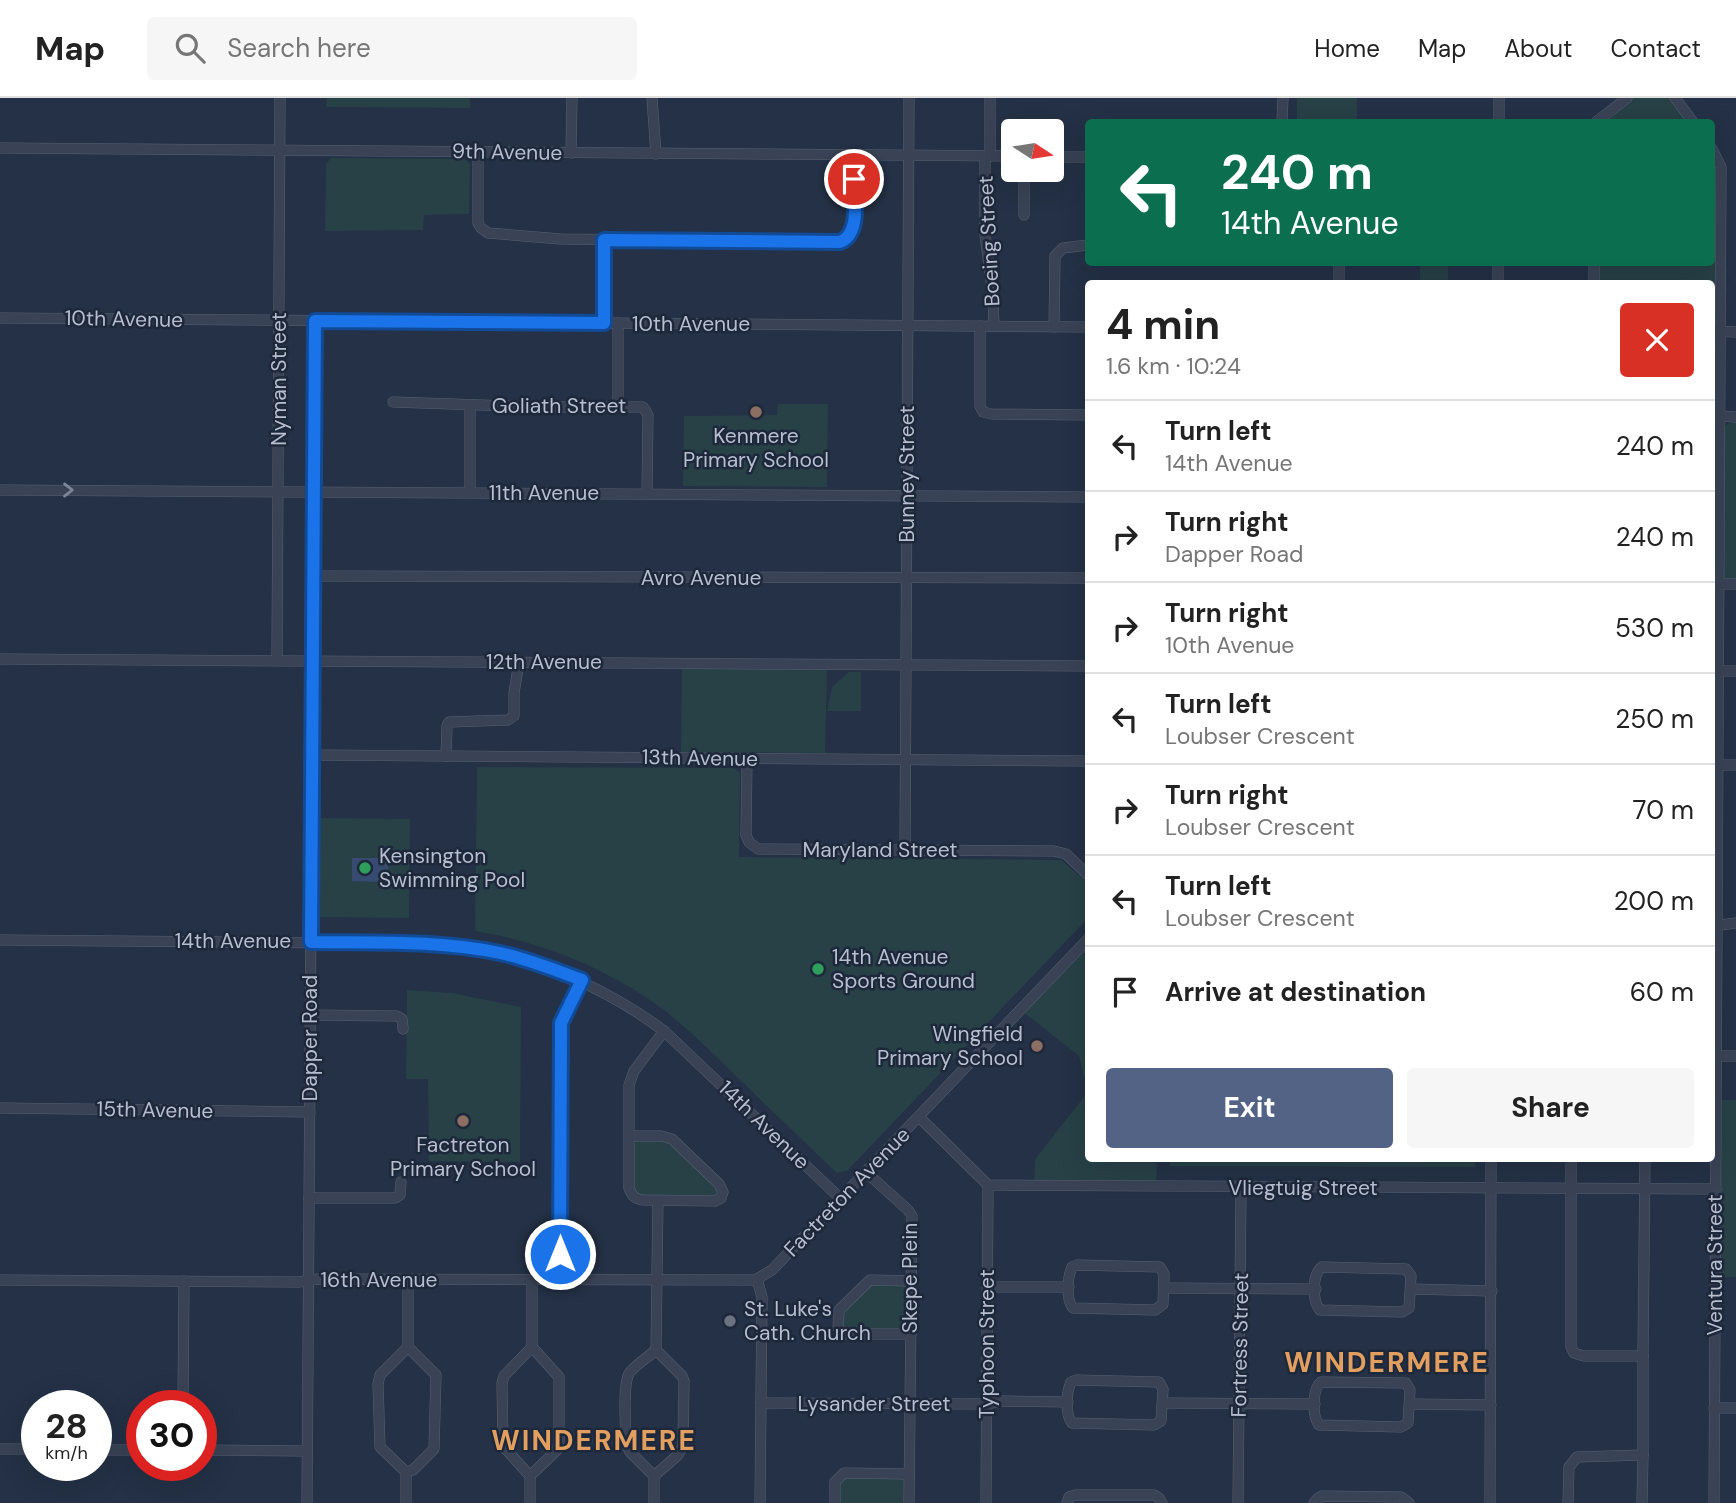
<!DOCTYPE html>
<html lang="en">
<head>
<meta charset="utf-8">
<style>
  body { margin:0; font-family:"DM Sans",sans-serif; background:#f6f6f6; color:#222; height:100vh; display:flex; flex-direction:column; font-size:26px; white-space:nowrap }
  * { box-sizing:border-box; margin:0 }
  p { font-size:23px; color:#767676 }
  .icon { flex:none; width:38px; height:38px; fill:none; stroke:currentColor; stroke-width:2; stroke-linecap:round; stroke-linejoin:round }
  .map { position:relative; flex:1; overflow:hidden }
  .details { position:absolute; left:1085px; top:182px; width:630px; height:882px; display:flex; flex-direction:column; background:#fff; border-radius:7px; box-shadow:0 7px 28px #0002 }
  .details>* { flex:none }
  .hud { position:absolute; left:1085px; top:21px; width:630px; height:147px; border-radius:7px; box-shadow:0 7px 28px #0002; background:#0b6e4f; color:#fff; overflow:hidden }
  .needle { width:46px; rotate:102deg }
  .controls { position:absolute; left:1001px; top:21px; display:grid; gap:14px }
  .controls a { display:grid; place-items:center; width:63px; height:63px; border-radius:7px; background:#fff; box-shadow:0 7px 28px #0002; font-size:35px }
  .speed { position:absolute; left:21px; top:1292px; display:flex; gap:14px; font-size:35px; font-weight:700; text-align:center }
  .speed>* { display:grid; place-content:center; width:91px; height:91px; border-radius:50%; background:#fff; box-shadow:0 7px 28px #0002; line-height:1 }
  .speed small { font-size:18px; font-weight:400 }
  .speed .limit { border:10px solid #d22; background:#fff; color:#111 }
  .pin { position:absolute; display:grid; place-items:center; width:60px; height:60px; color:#fff; margin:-30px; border:4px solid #fff; border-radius:50%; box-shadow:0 2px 7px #0007 }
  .me { position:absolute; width:77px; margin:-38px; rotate:0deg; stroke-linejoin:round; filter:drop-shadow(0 0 5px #0008) }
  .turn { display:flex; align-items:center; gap:24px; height:147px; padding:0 21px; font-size:32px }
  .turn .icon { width:91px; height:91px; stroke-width:2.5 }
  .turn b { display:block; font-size:49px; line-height:60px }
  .round { display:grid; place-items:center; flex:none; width:74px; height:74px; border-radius:7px; background:#f6f6f6 }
  .headline { display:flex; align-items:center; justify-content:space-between; height:119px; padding:0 21px }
  h1 { font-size:42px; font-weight:700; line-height:52px }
  .action { display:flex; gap:14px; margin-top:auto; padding:14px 21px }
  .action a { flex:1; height:80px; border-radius:7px; background:#526385; color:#fff; font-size:28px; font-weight:700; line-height:80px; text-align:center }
  .action a+a { background:#f6f6f6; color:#222 }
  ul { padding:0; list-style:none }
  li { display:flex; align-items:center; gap:21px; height:91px; padding:0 21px; border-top:2px solid #e0e0e0 }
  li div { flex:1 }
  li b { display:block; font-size:26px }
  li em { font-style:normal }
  header { display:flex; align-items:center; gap:42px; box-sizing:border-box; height:98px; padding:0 35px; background:#fff; border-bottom:2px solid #e0e0e0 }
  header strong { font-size:33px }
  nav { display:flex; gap:38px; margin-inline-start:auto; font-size:24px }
  .search { width:490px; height:63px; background:#f6f6f6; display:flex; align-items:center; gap:18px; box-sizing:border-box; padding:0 24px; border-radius:7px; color:#767676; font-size:26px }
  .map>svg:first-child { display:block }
  .green { fill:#274147 }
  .water { fill:#364b6f }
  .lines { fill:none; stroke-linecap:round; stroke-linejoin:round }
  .minor-casing { stroke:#586173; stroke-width:11 }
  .minor { stroke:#394355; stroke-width:10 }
  .oneway { stroke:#7e8798 }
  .route-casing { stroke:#114b97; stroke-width:18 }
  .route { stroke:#1a73e8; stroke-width:12 }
  .education-dot { fill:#8d6e63; stroke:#1e283b; stroke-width:2.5 }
  .leisure-dot { fill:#2e9e5b; stroke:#1e283b; stroke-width:2.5 }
  .worship-dot { fill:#6b7280; stroke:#1e283b; stroke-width:2.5 }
  .labels { text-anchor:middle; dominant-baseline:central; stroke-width:5; stroke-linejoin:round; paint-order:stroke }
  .street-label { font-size:21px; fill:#b7bfcf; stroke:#1e283b }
  .poi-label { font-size:21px; fill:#b7bfcf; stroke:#1e283b; text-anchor:start }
  .district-label { font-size:28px; font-weight:bold; letter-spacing:2px; fill:#e29f5f; stroke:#1e283b }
</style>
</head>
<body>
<header>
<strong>Map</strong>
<div class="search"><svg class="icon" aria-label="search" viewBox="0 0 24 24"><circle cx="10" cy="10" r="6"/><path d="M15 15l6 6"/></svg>Search here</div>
<nav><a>Home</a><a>Map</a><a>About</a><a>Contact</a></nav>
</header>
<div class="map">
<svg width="1736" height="1405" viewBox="0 0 1736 1405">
  <rect width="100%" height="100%" fill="#243146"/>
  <g class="green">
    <polygon points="327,0 470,0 470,10 326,9"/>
    <rect x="1297" y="0" width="60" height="24"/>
    <polygon points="1632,0 1671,0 1689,24 1600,24"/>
    <polygon points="1712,57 1717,66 1717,220 1714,227 1712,228 1712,186 1597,186 1597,165 1712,164"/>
    <polygon points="331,60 465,61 470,66 469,116 424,117 423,132 325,133 326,66"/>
    <rect x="1420" y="165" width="28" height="20"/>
    <polygon points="778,306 828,306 827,389 683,388 684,318 777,317"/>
    <polygon points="1736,323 1736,483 1727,482 1723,478 1724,329 1730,324"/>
    <polygon points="682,568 827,570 825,655 681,654"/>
    <polygon points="849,574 861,574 861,613 827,613 832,589"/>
    <path d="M477 669 734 670 740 675 739 759 1061 762 1088 785V820L847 1073 837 1075C803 1043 770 1011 736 978 711 954 686 928 657 907 602 868 540 844 475 833Z"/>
    <polygon points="320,720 410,721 409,820 320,819"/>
    <polygon points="1088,845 1088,1060 1157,1061 1156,1089 1034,1088 1035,1061 1088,994 1079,958 1021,912"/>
    <polygon points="407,892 452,895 521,909 520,1064 429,1063 428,981 406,981"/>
    <polygon points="1720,1002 1736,1002 1736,1179 1719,1179"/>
    <polygon points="666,1041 717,1088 719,1096 716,1099 643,1099 633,1094 632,1048 636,1042"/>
    <polygon points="1170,1060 1475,1060 1475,1069 1170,1068"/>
    <polygon points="870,1185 906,1187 906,1230 903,1233 843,1231 840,1218"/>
    <polygon points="843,1379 904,1380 906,1405 838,1405 838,1387"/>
  </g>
  <polygon class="water" points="352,760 388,760 388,784 352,783"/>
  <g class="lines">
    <g class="minor-casing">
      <g id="minor">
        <polyline points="652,0 656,56"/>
        <polyline points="1675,0 1693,24"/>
        <polyline points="1282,24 1283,0"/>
        <polyline points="1499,24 1499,0"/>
        <polyline points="1596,24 1627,0"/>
        <polyline points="0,50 1013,58"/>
        <polyline points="1712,51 1721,69 1714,1405"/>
        <polyline points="478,54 478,125 481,130 488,135 561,141 836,144 849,139 853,130 854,57"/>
        <polyline points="571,55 572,0"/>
        <polyline points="985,58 985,137 993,198 994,228"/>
        <polyline points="990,58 990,0"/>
        <polyline points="1052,59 1088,59"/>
        <polyline points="1024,117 1024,72"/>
        <polyline points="1339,186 1339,164"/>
        <polyline points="1498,186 1498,164"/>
        <polyline points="1594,186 1594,164"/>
        <polyline points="0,220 1088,229"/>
        <polyline points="604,225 604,142"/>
        <polyline points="980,228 980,308 983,314 992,316 1088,317"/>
        <polyline points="1054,229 1055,158 1063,150 1088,147"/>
        <polyline points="1712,233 1736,234"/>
        <polyline points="393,304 537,309 643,309 648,317 647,395"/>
        <polyline points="618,309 618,225"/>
        <polyline points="1720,318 1736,319"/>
        <polyline points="0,392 1088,399"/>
        <polyline points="470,394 470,307"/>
        <polyline points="313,478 1088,480"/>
        <polyline points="1720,486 1736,486"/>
        <polyline points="0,561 1088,568"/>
        <polyline points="277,561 280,0"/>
        <polyline points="1712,573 1736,573"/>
        <polyline points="312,657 1088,663"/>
        <polyline points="446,658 447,628 449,624 508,622 514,618 514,595 519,564"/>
        <polyline points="747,661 746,737 749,744 758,751 1054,753 1066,756 1088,777"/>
        <polyline points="1712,667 1736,667"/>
        <polyline points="905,752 909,0"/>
        <polyline points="1712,828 1736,825"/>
        <path d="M0 842 436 846C521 854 596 882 664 933L841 1101"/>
        <polyline points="311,917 397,918 402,921 403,931"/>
        <polyline points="1717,958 1736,958"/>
        <polyline points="0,1010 310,1014"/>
        <polyline points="919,1019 988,1087 1716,1091"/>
        <path d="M630 1038H661L672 1041 719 1086 723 1094 721 1100 715 1103 643 1102C635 1101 632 1098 629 1090V987L634 973 664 933"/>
        <polyline points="1571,1060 1571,1249 1574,1255 1584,1258 1643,1258 1645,1060"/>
        <polyline points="866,1074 908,1112 912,1118 909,1405"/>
        <polyline points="309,1100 395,1100 400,1097 401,1084"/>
        <path d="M1077 1167 1160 1169 1164 1176 1163 1206 1155 1212 1073 1210C1066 1202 1067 1180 1072 1169Z"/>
        <path d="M1322 1169 1406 1171 1411 1178 1409 1210 1402 1214 1320 1212C1312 1203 1312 1176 1322 1169Z"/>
        <polyline points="757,1181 762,1199 760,1405"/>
        <polyline points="0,1182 299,1184 318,1181 755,1182 772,1172 1088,841"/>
        <polyline points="560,1183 561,925 582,882"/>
        <polyline points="987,1189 1069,1189"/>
        <polyline points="1164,1190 1316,1191"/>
        <polyline points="1411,1191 1492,1193"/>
        <polyline points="911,1236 844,1236 838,1230 839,1212 870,1182 911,1183"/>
        <path d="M1076 1282 1159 1284 1163 1291 1161 1323 1154 1327 1072 1325C1065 1316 1066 1295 1071 1284Z"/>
        <path d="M1321 1284 1406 1285 1410 1292 1408 1325 1401 1329 1319 1327C1312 1318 1312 1291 1321 1284Z"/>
        <polyline points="761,1305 986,1306 1002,1303 1068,1304"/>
        <polyline points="1163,1305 1315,1306"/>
        <polyline points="1410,1306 1491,1307"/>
        <polyline points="183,1307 184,1183"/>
        <polyline points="1714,1310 1736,1310"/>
        <polyline points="0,1351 37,1351"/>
        <polyline points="96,1352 142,1352"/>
        <polyline points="201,1352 307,1353"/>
        <polyline points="1643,1357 1643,1258"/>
        <polyline points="406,1374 413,1372 434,1351 436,1277 408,1249"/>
        <polyline points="530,1378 557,1352 559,1343 559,1279 532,1249 532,1183"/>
        <polyline points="654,1378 678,1357 683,1348 684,1283 682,1278 656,1252 658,1103"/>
        <polyline points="307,1405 315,223"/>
        <polyline points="406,1405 406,1374 380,1349 378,1286 380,1277 408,1249 408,1182"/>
        <polyline points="530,1405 530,1378 503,1348 502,1285 504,1278 532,1249"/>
        <path d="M654 1405V1378L630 1354 626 1346C626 1331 622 1284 630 1274 637 1266 648 1259 656 1252"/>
        <polyline points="835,1405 835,1384 844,1375 909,1376"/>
        <polyline points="986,1405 988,1087"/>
        <polyline points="1067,1405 1069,1399 1075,1397 1154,1397 1159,1400 1162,1405"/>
        <polyline points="1238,1405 1241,1090"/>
        <polyline points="1314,1405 1317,1401 1322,1398 1401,1399 1409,1405"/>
        <polyline points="1490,1405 1491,1060"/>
        <polyline points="1568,1405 1569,1369 1577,1359 1643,1357 1642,1405"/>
      </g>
    </g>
    <use href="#minor" class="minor"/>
  </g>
  <defs><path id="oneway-chevron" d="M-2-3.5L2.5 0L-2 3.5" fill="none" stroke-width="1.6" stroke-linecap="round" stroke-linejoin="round" transform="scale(1.75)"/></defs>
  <use class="oneway" href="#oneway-chevron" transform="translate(68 392)"/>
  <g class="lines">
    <g class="route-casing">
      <path id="route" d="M560 1156 561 925 582 882C555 872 528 861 500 855 438 842 374 845 311 844L315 223 604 225V142L840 144C861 136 854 101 854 81"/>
    </g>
    <use href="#route" class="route"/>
  </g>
  <g class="education-dot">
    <circle cx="756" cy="314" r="7"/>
    <circle cx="1037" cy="948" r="7"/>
    <circle cx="463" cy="1023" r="7"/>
  </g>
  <g class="leisure-dot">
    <circle cx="365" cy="770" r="7"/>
    <circle cx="818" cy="871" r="7"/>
  </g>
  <circle class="worship-dot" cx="730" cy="1223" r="7"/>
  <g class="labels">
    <g class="street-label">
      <text transform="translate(507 54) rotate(1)">9th Avenue</text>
      <text transform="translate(989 143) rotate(-93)">Boeing Street</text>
      <text transform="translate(124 221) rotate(1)">10th Avenue</text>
      <text x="691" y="226">10th Avenue</text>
      <text transform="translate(279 281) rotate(-90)">Nyman Street</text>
      <text x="559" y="308">Goliath Street</text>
      <text transform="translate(907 376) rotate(-90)">Bunney Street</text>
      <text x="544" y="395">11th Avenue</text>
      <text x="701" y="480">Avro Avenue</text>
      <text x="544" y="564">12th Avenue</text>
      <text transform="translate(700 660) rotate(1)">13th Avenue</text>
      <text x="880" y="752">Maryland Street</text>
      <text x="233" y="843">14th Avenue</text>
      <text transform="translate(310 940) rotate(-90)">Dapper Road</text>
      <text transform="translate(155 1012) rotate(1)">15th Avenue</text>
      <text transform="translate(764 1027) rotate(44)">14th Avenue</text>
      <text x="1303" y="1090">Vliegtuig Street</text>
      <text transform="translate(847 1094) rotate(-46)">Factreton Avenue</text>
      <text transform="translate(1715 1167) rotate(-90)">Ventura Street</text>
      <text transform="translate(910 1180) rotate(-90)">Skepe Plein</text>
      <text x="379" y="1182">16th Avenue</text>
      <text transform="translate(987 1246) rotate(-90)">Typhoon Street</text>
      <text transform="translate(1240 1247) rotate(-89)">Fortress Street</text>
      <text x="874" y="1306">Lysander Street</text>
    </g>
    <g class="poi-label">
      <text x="756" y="338" text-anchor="middle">Kenmere<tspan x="756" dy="24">Primary School</tspan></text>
      <text x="379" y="758">Kensington<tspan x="379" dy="24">Swimming Pool</tspan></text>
      <text x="832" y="859">14th Avenue<tspan x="832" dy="24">Sports Ground</tspan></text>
      <text x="1023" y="936" text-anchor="end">Wingfield<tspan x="1023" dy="24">Primary School</tspan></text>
      <text x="463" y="1047" text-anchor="middle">Factreton<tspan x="463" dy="24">Primary School</tspan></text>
      <text x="744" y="1211">St. Luke's<tspan x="744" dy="24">Cath. Church</tspan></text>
    </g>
    <g class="district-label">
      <text x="1387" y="1264">WINDERMERE</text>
      <text x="594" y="1342">WINDERMERE</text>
    </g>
  </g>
</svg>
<div class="controls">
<a><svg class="needle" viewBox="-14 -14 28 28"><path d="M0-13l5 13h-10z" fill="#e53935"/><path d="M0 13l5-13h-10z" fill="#767676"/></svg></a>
</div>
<div class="speed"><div>28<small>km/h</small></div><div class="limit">30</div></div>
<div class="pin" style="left:854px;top:81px;background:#d93025"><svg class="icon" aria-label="arrive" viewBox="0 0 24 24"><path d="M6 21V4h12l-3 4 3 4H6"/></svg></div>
<svg class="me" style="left:560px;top:1156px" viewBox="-20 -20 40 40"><circle r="17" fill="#1a73e8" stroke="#fff" stroke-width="3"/><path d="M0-11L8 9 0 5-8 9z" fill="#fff"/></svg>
<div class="hud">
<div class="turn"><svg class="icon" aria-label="left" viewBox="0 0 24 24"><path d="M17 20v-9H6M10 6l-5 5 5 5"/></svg><div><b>240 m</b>14th Avenue</div></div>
</div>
<section class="details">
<div class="headline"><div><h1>4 min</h1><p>1.6 km · 10:24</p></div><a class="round" style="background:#d93025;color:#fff"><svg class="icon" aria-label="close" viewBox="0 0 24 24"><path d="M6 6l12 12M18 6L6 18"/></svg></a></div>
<ul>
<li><svg class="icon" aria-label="left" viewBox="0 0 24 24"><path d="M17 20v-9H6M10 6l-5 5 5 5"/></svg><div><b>Turn left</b><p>14th Avenue</p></div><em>240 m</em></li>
<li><svg class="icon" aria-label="right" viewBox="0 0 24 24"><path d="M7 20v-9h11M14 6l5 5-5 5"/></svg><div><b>Turn right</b><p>Dapper Road</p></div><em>240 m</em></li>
<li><svg class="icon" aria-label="right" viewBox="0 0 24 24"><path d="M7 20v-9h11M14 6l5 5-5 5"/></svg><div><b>Turn right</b><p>10th Avenue</p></div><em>530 m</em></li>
<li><svg class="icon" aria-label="left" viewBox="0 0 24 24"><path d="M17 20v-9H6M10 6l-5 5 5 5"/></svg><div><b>Turn left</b><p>Loubser Crescent</p></div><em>250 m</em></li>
<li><svg class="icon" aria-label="right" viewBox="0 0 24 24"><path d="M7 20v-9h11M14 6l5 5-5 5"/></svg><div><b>Turn right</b><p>Loubser Crescent</p></div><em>70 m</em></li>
<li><svg class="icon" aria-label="left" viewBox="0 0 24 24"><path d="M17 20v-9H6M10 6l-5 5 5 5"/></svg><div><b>Turn left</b><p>Loubser Crescent</p></div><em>200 m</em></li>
<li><svg class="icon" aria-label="arrive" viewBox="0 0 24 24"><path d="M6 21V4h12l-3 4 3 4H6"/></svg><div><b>Arrive at destination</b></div><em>60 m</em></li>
</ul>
<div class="action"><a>Exit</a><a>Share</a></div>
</section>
</div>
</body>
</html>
